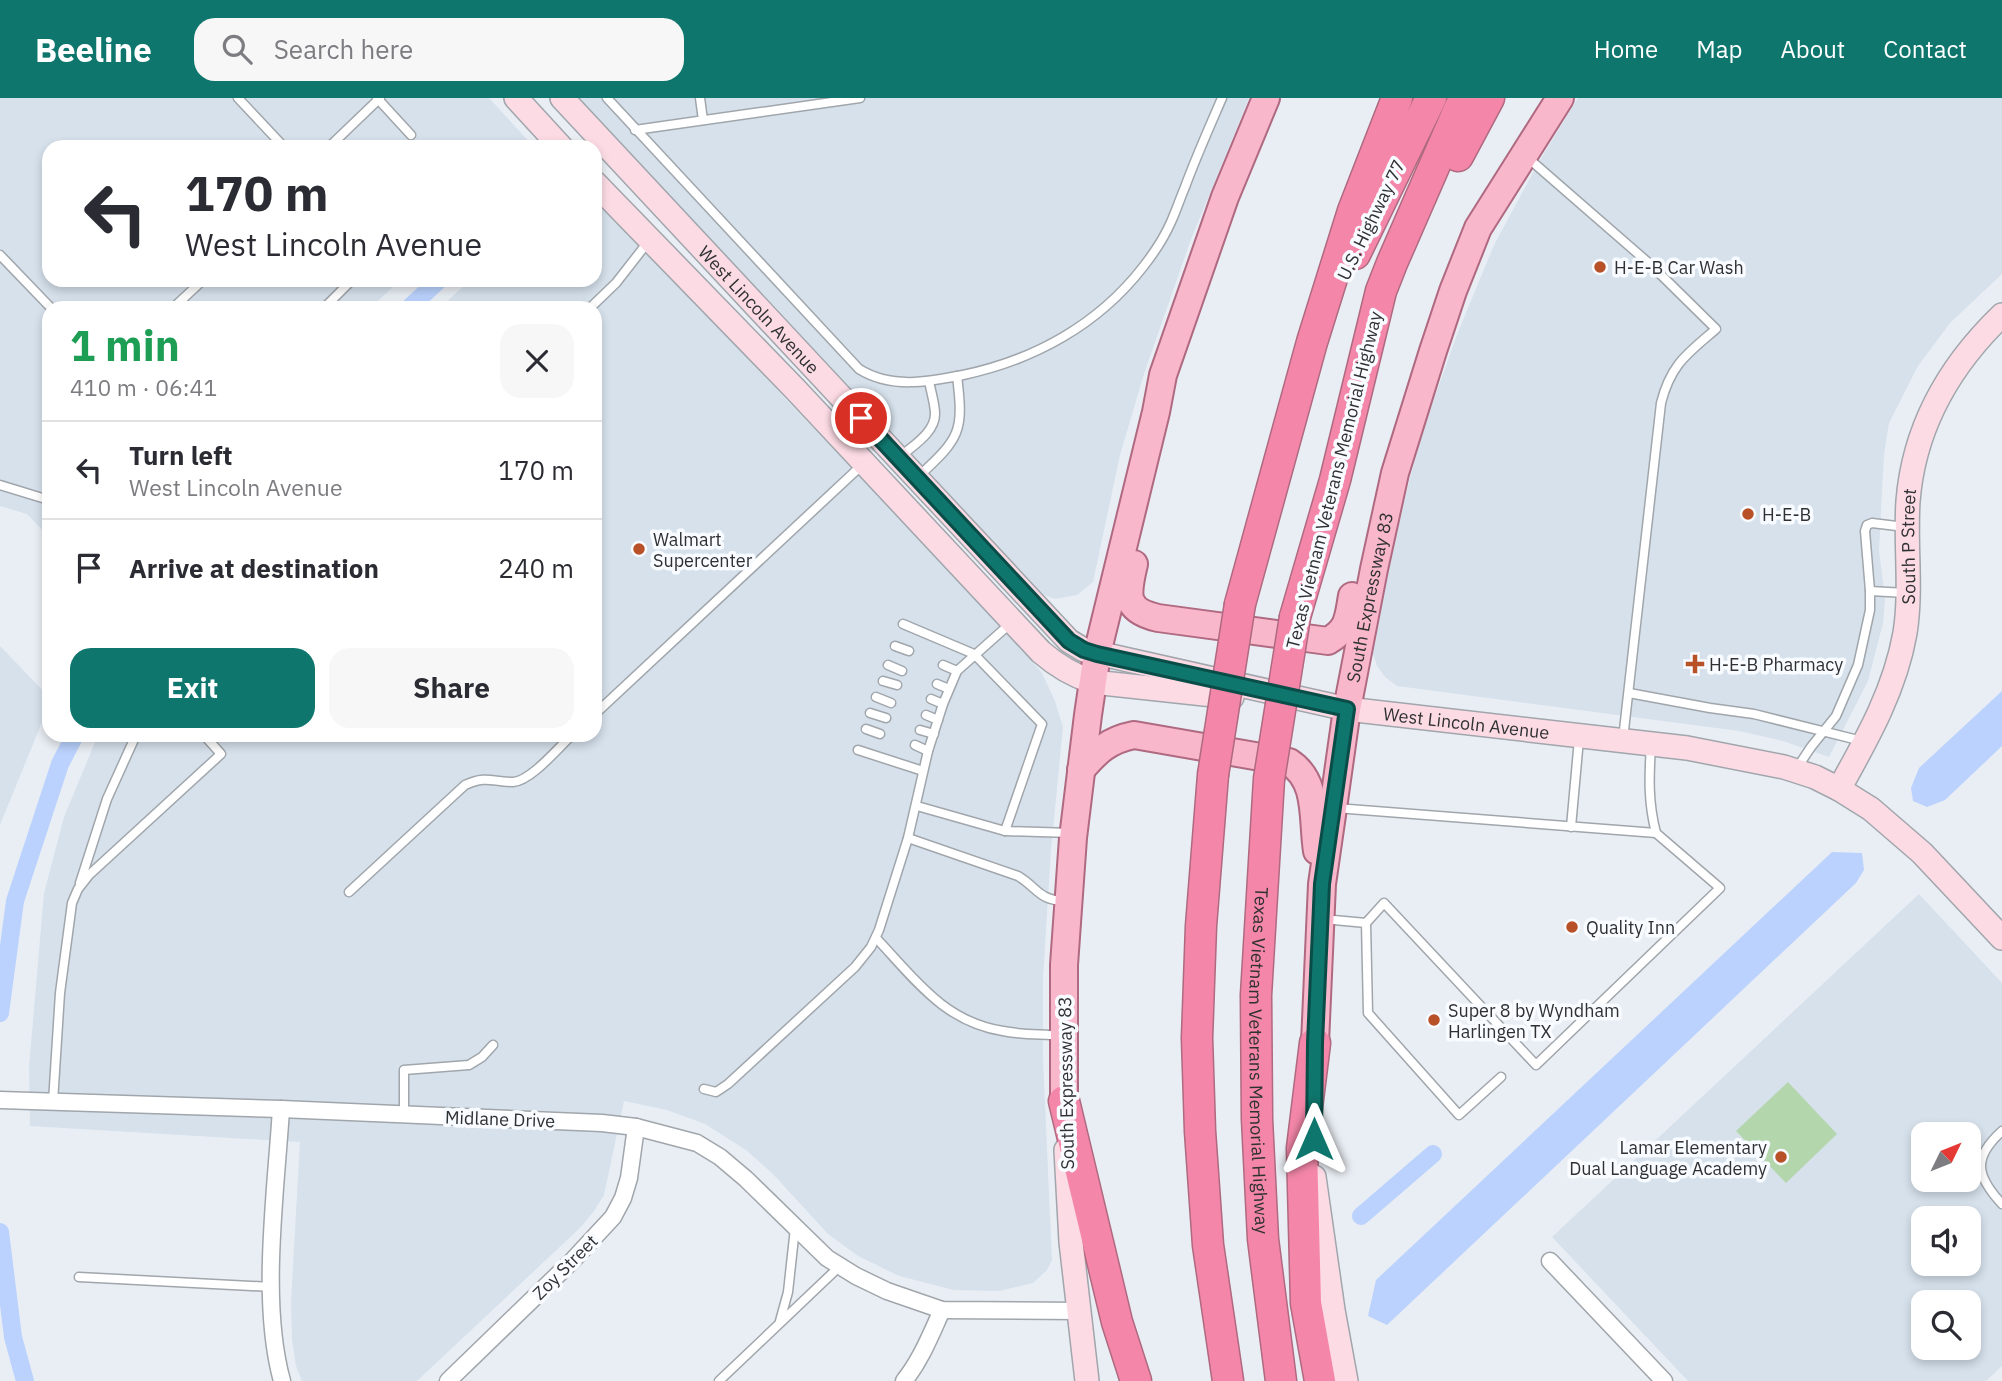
<!DOCTYPE html>
<html lang="en">
<head>
<meta charset="utf-8">
<style>
  body { margin:0; font-family:"IBM Plex Sans",sans-serif; background:#f7f7f7; color:#2b2b33; height:100vh; display:flex; flex-direction:column; font-size:26px; white-space:nowrap }
  * { box-sizing:border-box; margin:0 }
  p { font-size:23px; color:#7c7c81 }
  .icon { flex:none; width:38px; height:38px; fill:none; stroke:currentColor; stroke-width:2; stroke-linecap:round; stroke-linejoin:round }
  .map { position:relative; flex:1; overflow:hidden }
  .sheet { position:absolute; left:42px; top:203px; width:560px; height:441px; display:flex; flex-direction:column; background:#fff; border-radius:21px; box-shadow:0 4px 10px #0003 }
  .sheet>* { flex:none }
  .top-card { position:absolute; left:42px; top:42px; width:560px; height:147px; border-radius:21px; box-shadow:0 4px 10px #0003; background:#fff; color:#2b2b33; overflow:hidden }
  .needle { width:46px; rotate:47deg }
  .buttons { position:absolute; left:1911px; top:1024px; display:grid; gap:14px }
  .buttons a { display:grid; place-items:center; width:70px; height:70px; border-radius:14px; background:#fff; box-shadow:0 4px 10px #0003; font-size:35px }
  .pin { position:absolute; display:grid; place-items:center; width:60px; height:60px; color:#fff; margin:-30px; border:4px solid #fff; border-radius:50%; box-shadow:0 2px 7px #0007 }
  .me { position:absolute; width:77px; margin:-38px; rotate:0deg; stroke-linejoin:round; filter:drop-shadow(0 0 5px #0008) }
  .turn { display:flex; align-items:center; gap:24px; height:147px; padding:0 28px; font-size:32px }
  .turn .icon { width:91px; height:91px; stroke-width:2.5 }
  .turn b { display:block; font-size:49px; line-height:60px }
  .round { display:grid; place-items:center; flex:none; width:74px; height:74px; border-radius:21px; background:#f7f7f7 }
  .head { display:flex; align-items:center; justify-content:space-between; height:119px; padding:0 28px }
  h1 { font-size:42px; font-weight:700; line-height:52px; color:#1e9e55 }
  .action { display:flex; gap:14px; margin-top:auto; padding:14px 28px }
  .action a { flex:1; height:80px; border-radius:21px; background:#0f766e; color:#fff; font-size:28px; font-weight:700; line-height:80px; text-align:center }
  .action a+a { background:#f7f7f7; color:#2b2b33 }
  ul { padding:0; list-style:none }
  li { display:flex; align-items:center; gap:21px; height:98px; padding:0 28px; border-top:2px solid #e1e1e2 }
  li div { flex:1 }
  li b { display:block; font-size:26px }
  li em { font-style:normal }
  header { display:flex; align-items:center; gap:42px; box-sizing:border-box; height:98px; padding:0 35px; background:#0f766e; color:#fff }
  header strong { font-size:33px }
  nav { display:flex; gap:38px; margin-inline-start:auto; font-size:24px }
  .search { width:490px; height:63px; background:#f7f7f7; display:flex; align-items:center; gap:18px; box-sizing:border-box; padding:0 24px; border-radius:21px; color:#7c7c81; font-size:26px }
  .map>svg:first-child { display:block }
  .built { fill:#d6e1ec; fill-rule:evenodd }
  .green { fill:#b4d6ac }
  .water { fill:#bad2fd }
  .lines { fill:none; stroke-linecap:round; stroke-linejoin:round }
  .canal { stroke:#bad2fd; stroke-width:18 }
  .lane-casing { stroke:#a0a6ab; stroke-width:11 }
  .street-casing { stroke:#a0a6ab; stroke-width:19 }
  .secondary-casing { stroke:#a0a6ab; stroke-width:26 }
  .primary-casing { stroke:#af6980; stroke-width:30 }
  .highway-casing { stroke:#af6980; stroke-width:33 }
  .lane { stroke:#fff; stroke-width:8 }
  .street { stroke:#fff; stroke-width:16 }
  .secondary { stroke:#fcdbe5; stroke-width:23 }
  .primary { stroke:#f8b7cb; stroke-width:26 }
  .highway { stroke:#f487a9; stroke-width:30 }
  .highway-bridge-casing { stroke:#af6980; stroke-width:33; stroke-linecap:butt }
  .highway-bridge { stroke:#f487a9; stroke-width:30 }
  .route-casing { stroke:#0a4d48; stroke-width:18 }
  .route { stroke:#0f766e; stroke-width:12 }
  .poi-dot { fill:#b85128; stroke:#f8fbff; stroke-width:2.5 }
  .labels { text-anchor:middle; dominant-baseline:central; stroke-width:7; stroke-linejoin:round; paint-order:stroke }
  .street-label { font-size:18px; fill:#2f3133; stroke:#f8fbff }
  .poi-label { font-size:18px; fill:#2f3133; stroke:#f8fbff; text-anchor:start }
</style>
</head>
<body>
<header>
<strong>Beeline</strong>
<div class="search"><svg class="icon" aria-label="search" viewBox="0 0 24 24"><circle cx="10" cy="10" r="6"/><path d="M15 15l6 6"/></svg>Search here</div>
<nav><a>Home</a><a>Map</a><a>About</a><a>Contact</a></nav>
</header>
<div class="map">
<svg width="2002" height="1283" viewBox="0 0 2002 1283">
  <rect width="100%" height="100%" fill="#e9eef4"/>
  <g class="built">
    <polygon points="0,0 489,0 534,49 49,49 49,182 401,182 370,210 49,210 49,439 27,416 0,408"/>
    <polygon points="579,0 1249,0 1190,144 1144,276 1120,357 1093,484 1077,497 1055,501 1044,497"/>
    <polygon points="1578,0 2002,0 2002,176 1950,225 1918,268 1889,325 1884,356 1880,433 1879,452 1885,501 1883,525 1868,583 1829,659 1783,643 1739,633 1397,588 1385,579 1377,568 1371,550 1373,534 1410,380 1425,326 1458,234 1494,147 1537,67"/>
    <polygon points="595,104 661,168 798,314 981,504 1042,575 1055,603 1063,629 1051,752 1043,880 1043,961 1052,1162 1047,1172 1033,1185 999,1193 954,1192 899,1178 858,1158 828,1136 772,1075 746,1052 705,1026 667,1012 624,1003 604,1097 594,1113 581,1129 417,1283 302,1283 296,1268 292,1242 291,1203 300,1044 30,1028 29,969 44,795 64,719 98,637 595,637 595,210 440,210 470,182 595,182"/>
    <polygon points="0,548 49,599 49,607 0,727"/>
    <path d="M1919 796 2002 885V1268L1986 1283H1688L1552 1139ZM1923 1036H1969V1082H1923ZM1923 1120H1969V1166H1923ZM1923 1204H1969V1250H1923Z"/>
  </g>
  <polygon class="green" points="1788,984 1837,1036 1786,1085 1736,1033"/>
  <g class="water">
    <polygon points="2002,593 2002,648 1945,702 1927,709 1913,703 1911,690 1919,670"/>
    <polygon points="1832,754 1862,755 1864,772 1856,785 1387,1227 1368,1218 1376,1182"/>
  </g>
  <g class="lines">
    <g class="canal">
      <polyline points="409,210 439,182"/>
      <polyline points="0,915 15,803 60,666 75,637"/>
      <polyline points="1361,1118 1433,1056"/>
      <polyline points="0,1134 13,1239 25,1283"/>
    </g>
    <g class="lane-casing">
      <g id="lane">
        <polyline points="238,0 284,49"/>
        <polyline points="377,0 411,37"/>
        <path d="M607 0 859 271C891 291 928 284 963 277 1034 262 1098 227 1143 169 1154 155 1164 140 1171 124 1176 113 1180 101 1185 89 1196 59 1209 30 1222 0"/>
        <polyline points="700,0 703,22"/>
        <polyline points="635,32 860,0"/>
        <polyline points="329,49 380,0"/>
        <polyline points="399,49 399,48"/>
        <path d="M1528 60 1651 167 1716 231C1687 256 1671 266 1661 305L1623 641"/>
        <polyline points="0,157 51,210"/>
        <polyline points="173,210 203,182"/>
        <polyline points="324,210 352,182"/>
        <polyline points="590,210 616,185 648,144"/>
        <path d="M900 359C912 348 935 335 935 316 935 306 931 294 929 283"/>
        <path d="M919 378C960 340 964 334 957 278"/>
        <polyline points="0,387 49,402"/>
        <polyline points="1870,493 1906,495"/>
        <polyline points="903,526 974,556 1042,626 1005,733"/>
        <polyline points="895,548 909,553"/>
        <polyline points="888,567 902,573"/>
        <polyline points="943,567 957,573"/>
        <polyline points="883,583 897,587"/>
        <polyline points="937,586 949,591"/>
        <polyline points="1629,595 1710,610 1754,616 1862,643"/>
        <polyline points="876,599 891,605"/>
        <polyline points="931,601 943,606"/>
        <polyline points="870,615 886,620"/>
        <polyline points="595,616 862,367"/>
        <polyline points="926,617 938,622"/>
        <polyline points="866,631 880,636"/>
        <polyline points="920,632 934,636"/>
        <polyline points="915,647 928,653"/>
        <polyline points="858,652 923,673"/>
        <polyline points="1797,670 1811,649 1836,618 1858,567 1870,512 1870,493 1865,433 1867,427 1872,425 1905,429"/>
        <polyline points="917,708 1005,733 1071,735"/>
        <path d="M1336 710 1656 735C1648 704 1649 679 1651 647"/>
        <polyline points="1571,729 1579,641"/>
        <path d="M908 740 1018 778C1038 790 1038 802 1065 803"/>
        <polyline points="80,785 107,701 136,637"/>
        <path d="M349 794 465 687C487 677 492 684 513 684 531 683 559 649 572 637"/>
        <polyline points="1323,821 1366,825 1368,915 1459,1017 1501,979"/>
        <polyline points="1366,825 1384,805 1536,967 1720,790 1656,735"/>
        <path d="M876 840C914 880 944 924 1003 933 1022 937 1042 936 1062 938"/>
        <polyline points="704,991 716,994 728,986 855,869 871,849 879,832 908,740 928,653 943,606 957,573 1012,524"/>
        <polyline points="53,1004 60,895 72,805 78,791 89,777 221,656 204,637"/>
        <polyline points="404,1018 404,972 469,967 482,959 493,947"/>
        <path d="M2002 1033C1972 1060 1976 1078 2002 1106"/>
        <polyline points="79,1179 272,1189"/>
        <polyline points="780,1223 788,1194 795,1130"/>
        <polyline points="719,1283 840,1168"/>
      </g>
    </g>
    <g class="street-casing">
      <g id="street">
        <polyline points="0,1002 281,1011 602,1025 636,1029 697,1045 720,1059 746,1081 827,1160 856,1178 887,1193 942,1212 1079,1213"/>
        <path d="M281 1011C276 1093 260 1204 282 1283"/>
        <polyline points="1550,1163 1664,1283"/>
        <polyline points="448,1283 573,1162 613,1119 623,1100 629,1080 636,1029"/>
        <path d="M904 1283C921 1262 931 1236 942 1212"/>
      </g>
    </g>
    <g class="secondary-casing">
      <g id="secondary">
        <polyline points="516,0 561,49"/>
        <path id="s1" d="M562 0 1069 543 1084 552 1347 611 1687 650 1784 669 1815 679 1839 691 1871 711 1922 755 2002 840"/>
        <path d="M595 85 795 291 1041 554C1057 568 1072 577 1093 584L1232 599"/>
        <path id="s2" d="M1839 691C1867 641 1895 592 1905 535 1912 491 1905 447 1908 403 1914 329 1949 268 2002 217"/>
        <polyline points="1066,1052 1071,1144 1087,1283"/>
        <polyline points="1314,1079 1333,1212 1346,1283"/>
      </g>
    </g>
    <g class="primary-casing">
      <g id="primary">
        <path d="M1134 466C1127 496 1123 512 1158 520L1328 543C1349 531 1348 520 1352 498"/>
        <path d="M1081 672C1097 653 1109 642 1134 637L1289 664C1319 683 1312 722 1317 753"/>
        <path id="s3" d="M1315 945 1322 786 1333 710 1347 611 1374 471 1395 375 1433 253 1453 193 1478 130 1560 0"/>
        <polyline points="1064,1003 1064,867 1073,740 1088,617 1097,556 1156,314 1163,277 1225,99 1266,0"/>
      </g>
    </g>
    <g class="highway-casing">
      <g id="highway">
        <polyline points="1458,58 1489,0"/>
        <polyline points="1355,156 1431,0"/>
        <polyline points="1240,506 1312,244 1353,113 1397,0"/>
        <polyline points="1295,519 1335,382 1381,193 1392,165 1464,0"/>
        <polyline points="1213,677 1201,828 1197,940 1200,1033 1208,1147 1228,1283"/>
        <path id="s4" d="M1269 681 1256 897 1257 1021 1263 1141 1281 1283"/>
        <polyline points="1315,945 1302,1050 1306,1205 1320,1283"/>
        <polyline points="1064,1003 1117,1224 1136,1283"/>
      </g>
    </g>
    <use href="#lane" class="lane"/>
    <use href="#street" class="street"/>
    <use href="#secondary" class="secondary"/>
    <use href="#primary" class="primary"/>
    <use href="#highway" class="highway"/>
    <g class="highway-bridge-casing">
      <g id="highway-bridge">
        <polyline points="1213,677 1240,506"/>
        <polyline points="1269,681 1295,519"/>
      </g>
    </g>
    <use href="#highway-bridge" class="highway-bridge"/>
  </g>
  <g class="lines">
    <g class="route-casing">
      <polyline id="route" points="861,320 1069,543 1084,552 1097,556 1347,611 1322,786 1315,945 1314,1041"/>
    </g>
    <use href="#route" class="route"/>
  </g>
  <g class="poi-dot">
    <circle cx="1600" cy="169" r="7"/>
    <circle cx="1748" cy="416" r="7"/>
    <circle cx="639" cy="451" r="7"/>
    <path d="M1691.5 555.5h7v7h7v7h-7v7h-7v-7h-7v-7h7z"/>
    <circle cx="1572" cy="829" r="7"/>
    <circle cx="1434" cy="922" r="7"/>
    <circle cx="1781" cy="1059" r="7"/>
  </g>
  <g class="labels">
    <g class="street-label">
      <text transform="translate(1371 122) rotate(-64)">U.S. Highway 77</text>
      <text stroke="none"><textPath href="#s1" startOffset="289">West Lincoln Avenue</textPath></text>
      <text transform="translate(1334 382) rotate(-76)">Texas Vietnam Veterans Memorial Highway</text>
      <text stroke="none"><textPath href="#s2" startOffset="257">South P Street</textPath></text>
      <text stroke="none"><textPath href="#s3" startOffset="450">South Expressway 83</textPath></text>
      <text stroke="none"><textPath href="#s1" startOffset="1150">West Lincoln Avenue</textPath></text>
      <text stroke="none"><textPath href="#s4" startOffset="282">Texas Vietnam Veterans Memorial Highway</textPath></text>
      <text transform="translate(1066 985) rotate(-91)">South Expressway 83</text>
      <text transform="translate(500 1021) rotate(2)">Midlane Drive</text>
      <text transform="translate(565 1169) rotate(-45)">Zoy Street</text>
    </g>
    <g class="poi-label">
      <text x="1614" y="169">H-E-B Car Wash</text>
      <text x="1762" y="416">H-E-B</text>
      <text x="653" y="441">Walmart<tspan x="653" dy="21">Supercenter</tspan></text>
      <text x="1709" y="566">H-E-B Pharmacy</text>
      <text x="1586" y="829">Quality Inn</text>
      <text x="1448" y="912">Super 8 by Wyndham<tspan x="1448" dy="21">Harlingen TX</tspan></text>
      <text x="1767" y="1049" text-anchor="end">Lamar Elementary<tspan x="1767" dy="21">Dual Language Academy</tspan></text>
    </g>
  </g>
</svg>
<div class="buttons">
<a><svg class="needle" viewBox="-14 -14 28 28"><path d="M0-13l5 13h-10z" fill="#e53935"/><path d="M0 13l5-13h-10z" fill="#7c7c81"/></svg></a>
<a><svg class="icon" aria-label="sound" viewBox="0 0 24 24"><path d="M4 9h4l5-4v14l-5-4H4zM17 9q2 3 0 6"/></svg></a>
<a><svg class="icon" aria-label="search" viewBox="0 0 24 24"><circle cx="10" cy="10" r="6"/><path d="M15 15l6 6"/></svg></a>
</div>
<div class="pin" style="left:861px;top:320px;background:#d93025"><svg class="icon" aria-label="arrive" viewBox="0 0 24 24"><path d="M6 21V4h12l-3 4 3 4H6"/></svg></div>
<svg class="me" style="left:1314px;top:1041px" viewBox="-20 -20 40 40"><path d="M0-17L14 15 0 8-14 15z" fill="#0f766e" stroke="#fff" stroke-width="4"/></svg>
<div class="top-card">
<div class="turn"><svg class="icon" aria-label="left" viewBox="0 0 24 24"><path d="M17 20v-9H6M10 6l-5 5 5 5"/></svg><div><b>170 m</b>West Lincoln Avenue</div></div>
</div>
<section class="sheet">
<div class="head"><div><h1>1 min</h1><p>410 m · 06:41</p></div><a class="round"><svg class="icon" aria-label="close" viewBox="0 0 24 24"><path d="M6 6l12 12M18 6L6 18"/></svg></a></div>
<ul>
<li><svg class="icon" aria-label="left" viewBox="0 0 24 24"><path d="M17 20v-9H6M10 6l-5 5 5 5"/></svg><div><b>Turn left</b><p>West Lincoln Avenue</p></div><em>170 m</em></li>
<li><svg class="icon" aria-label="arrive" viewBox="0 0 24 24"><path d="M6 21V4h12l-3 4 3 4H6"/></svg><div><b>Arrive at destination</b></div><em>240 m</em></li>
</ul>
<div class="action"><a>Exit</a><a>Share</a></div>
</section>
</div>
</body>
</html>
